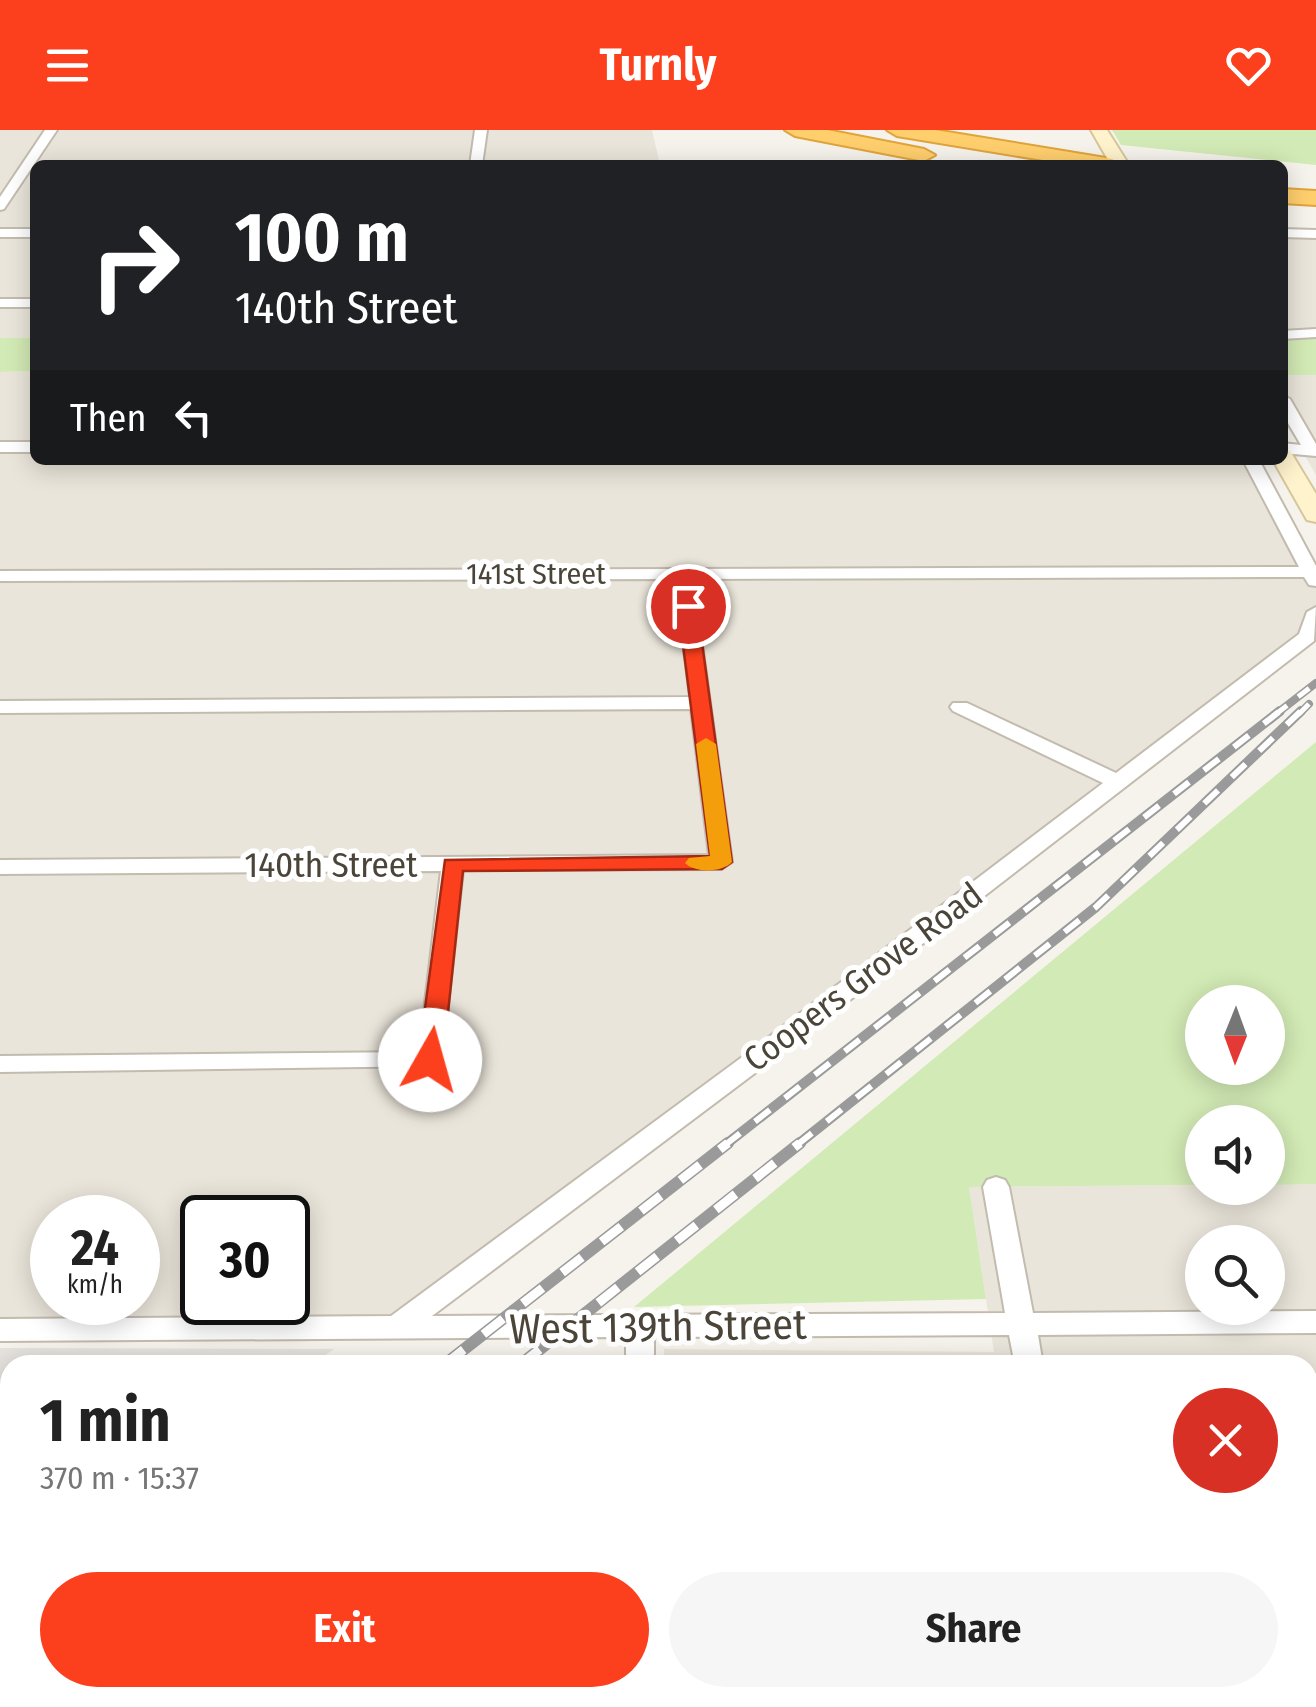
<!DOCTYPE html>
<html lang="en">
<head>
<meta charset="utf-8">
<style>
  body { margin:0; font-family:"Fira Sans Condensed",sans-serif; background:#f6f6f6; color:#222; height:100vh; display:flex; flex-direction:column; font-size:38px; white-space:nowrap }
  * { box-sizing:border-box; margin:0 }
  p { font-size:32px; color:#767676 }
  .icon { flex:none; width:55px; height:55px; fill:none; stroke:currentColor; stroke-width:2; stroke-linecap:round; stroke-linejoin:round }
  .map { position:relative; flex:1; overflow:hidden }
  .details { position:absolute; left:0px; top:1225px; width:1318px; height:352px; display:flex; flex-direction:column; background:#fff; border-radius:30px 30px 0 0; box-shadow:0 5px 25px #0003 }
  .details>* { flex:none }
  .banner { position:absolute; left:30px; top:30px; width:1258px; height:305px; border-radius:15px; box-shadow:0 5px 25px #0003; background:#202124; color:#fff; overflow:hidden }
  .needle { width:65px; rotate:181deg }
  .buttons { position:absolute; left:1185px; top:855px; display:grid; gap:20px }
  .buttons a { display:grid; place-items:center; width:100px; height:100px; border-radius:50%; background:#fff; box-shadow:0 5px 25px #0003; font-size:50px }
  .speed { position:absolute; left:30px; top:1065px; display:flex; gap:20px; font-size:50px; font-weight:700; text-align:center }
  .speed>* { display:grid; place-content:center; width:130px; height:130px; border-radius:50%; background:#fff; box-shadow:0 5px 25px #0003; line-height:1 }
  .speed small { font-size:25px; font-weight:400 }
  .speed .limit { border:5px solid #111; border-radius:15px; background:#fff; color:#111 }
  .pin { position:absolute; display:grid; place-items:center; width:85px; height:85px; color:#fff; margin:-42px; border:5px solid #fff; border-radius:50%; box-shadow:0 2px 10px #0007 }
  .me { position:absolute; width:110px; margin:-55px; rotate:7deg; stroke-linejoin:round; filter:drop-shadow(0 0 8px #0008) }
  .turn { display:flex; align-items:center; gap:35px; height:210px; padding:0 40px; font-size:45px }
  .turn .icon { width:130px; height:130px; stroke-width:2.5 }
  .turn b { display:block; font-size:70px; line-height:85px }
  .then { display:flex; align-items:center; height:95px; padding:0 40px; background:#0003; gap:20px; font-size:38px }
  .round { display:grid; place-items:center; flex:none; width:105px; height:105px; border-radius:52px; background:#f6f6f6 }
  .headline { display:flex; align-items:center; justify-content:space-between; height:170px; padding:0 40px }
  h1 { font-size:60px; font-weight:700; line-height:75px }
  .primary-button { display:flex; gap:20px; margin-top:auto; padding:20px 40px }
  .primary-button a { flex:1; height:115px; border-radius:60px; background:#fc3f1d; color:#fff; font-size:40px; font-weight:700; line-height:115px; text-align:center }
  .primary-button a+a { background:#f6f6f6; color:#222 }
  header { display:flex; justify-content:space-between; align-items:center; height:130px; padding:0 40px; background:#fc3f1d; color:#fff; font-size:45px; font-weight:700 }
  .map>svg:first-child { display:block }
  .residential { fill:#eae5da; fill-rule:evenodd }
  .industrial { fill:#e6e2dd }
  .green { fill:#d2eab5; fill-rule:evenodd }
  .parking { fill:#e5e3e0 }
  .lines { fill:none; stroke-linecap:round; stroke-linejoin:round }
  .street-casing { stroke:#c2bbae; stroke-width:4 }
  .secondary-casing { stroke:#d6c79b; stroke-width:4 }
  .highway-casing { stroke:#e0a43c; stroke-width:4 }
  .street { fill:#fff; fill-rule:evenodd }
  .secondary { fill:#fff3cd; fill-rule:evenodd }
  .highway { fill:#ffcf6e; fill-rule:evenodd }
  .rail-far2-casing { stroke:#9a9a9a; stroke-width:8 }
  .rail-far1-casing { stroke:#9a9a9a; stroke-width:10 }
  .rail-casing { stroke:#9a9a9a; stroke-width:12 }
  .rail-far2 { stroke:#fff; stroke-width:5; stroke-dasharray:14; stroke-linecap:butt }
  .rail-far1 { stroke:#fff; stroke-width:6; stroke-dasharray:19; stroke-linecap:butt }
  .rail { stroke:#fff; stroke-width:9; stroke-dasharray:25; stroke-linecap:butt }
  .route { fill:#fc3f1d; stroke:#a42913; stroke-width:2.5 }
  .slow { fill:#f59e0b }
  .labels { text-anchor:middle; dominant-baseline:central; stroke-width:10; stroke-linejoin:round; paint-order:stroke }
  .far-street-label { font-size:30px; fill:#4b4439; stroke:#fff }
  .street-label { font-size:35px; fill:#4b4439; stroke:#fff }
  .near-street-label { font-size:42px; fill:#4b4439; stroke:#fff }
</style>
</head>
<body>
<header><svg class="icon" aria-label="menu" viewBox="0 0 24 24"><path d="M4 6h16M4 12h16M4 18h16"/></svg>Turnly<svg class="icon" aria-label="heart" viewBox="0 0 24 24"><path d="M12 20l-8-8c-3-5 5-10 8-4 3-6 11-1 8 4z"/></svg></header>
<div class="map">
<svg width="1316" height="1577" viewBox="0 0 1316 1577">
  <rect width="100%" height="100%" fill="#f6f3ec"/>
  <g class="residential">
    <polygon points="0,0 652,0 660,35 35,35 35,208 0,208"/>
    <polygon points="1283,100 1316,101 1316,206 1283,206"/>
    <path d="M35 241V330H1251L1316 454V482L1307 507 395 1199 0 1200V242ZM52 1088H138V1172H52ZM202 1088H288V1172H202Z"/>
    <polygon points="1282,245 1316,245 1316,345 1283,288"/>
    <path d="M1316 1054V1577H1050L1048 1568H1308V1235H664V1219L994 1222 969 1057ZM1202 1112H1268V1178H1202Z"/>
  </g>
  <polygon class="industrial" points="0,1218 334,1219 312,1235 10,1235 10,1469 0,1477"/>
  <g class="green">
    <polygon points="1112,0 1316,0 1316,35 1121,15"/>
    <polygon points="1282,206 1316,206 1316,245 1283,245"/>
    <polygon points="0,208 35,208 35,241 0,242"/>
    <path d="M1316 612V1054L1268 1055V992H1202V1055L969 1057 986 1169 634 1177ZM1202 872H1268V938H1202Z"/>
    <polygon points="669,1568 1048,1568 1050,1577 668,1577"/>
  </g>
  <polygon class="parking" points="223,1568 568,1568 568,1577 221,1577"/>
  <g class="lines">
    <g class="street-casing">
      <g id="street">
        <polygon points="45,0 57,0 4,79 0,80 0,67"/>
        <polygon points="475,0 487,0 482,35 470,35"/>
        <rect x="0" y="99" width="35" height="8"/>
        <polygon points="1282,99 1316,100 1316,108 1282,107"/>
        <rect x="0" y="169" width="35" height="8"/>
        <polygon points="1316,199 1316,207 1282,209 1282,201"/>
        <polygon points="1282,265 1290,269 1316,314 1316,326 1282,323 1282,313 1301,315 1282,283"/>
        <rect x="0" y="312" width="35" height="10"/>
        <polygon points="1243,330 1259,330 1316,436 1316,456 1309,455 1304,447 693,449 732,732 721,739 463,740 442,930 439,936 0,942 0,926 419,922 441,741 0,744 0,730 709,725 691,579 0,583 0,571 690,567 675,449 0,451 0,441 1299,437"/>
        <polygon points="1316,477 1314,511 771,931 432,1186 1005,1183 983,1057 987,1050 996,1047 1005,1050 1009,1057 1033,1183 1316,1181 1316,1203 1038,1205 1043,1235 1015,1235 1009,1205 654,1207 654,1235 626,1235 626,1207 0,1211 0,1189 391,1186 753,919 1103,653 953,581 950,577 953,573 967,573 1116,643 1299,504 1307,482"/>
        <polygon points="620,1568 652,1568 653,1577 619,1577"/>
        <polygon points="1074,1568 1107,1568 1110,1577 1076,1577"/>
      </g>
    </g>
    <g class="secondary-casing">
      <g id="secondary">
        <polygon points="1091,0 1107,0 1129,35 1111,35"/>
        <polygon points="1282,319 1290,321 1316,364 1316,392 1307,390 1273,330 1282,330"/>
      </g>
    </g>
    <g class="highway-casing">
      <g id="highway">
        <polygon points="785,0 827,0 924,19 935,25 924,31 795,6"/>
        <polygon points="887,0 935,0 1112,29 1123,35 1073,35 897,6"/>
        <polygon points="1282,59 1316,61 1316,75 1282,73"/>
      </g>
    </g>
    <use href="#street" class="street"/>
    <use href="#secondary" class="secondary"/>
    <use href="#highway" class="highway"/>
    <g class="rail-far2-casing">
      <g id="rail-far2">
        <polyline points="1276,584 1316,553"/>
        <polyline points="1299,584 1309,574"/>
      </g>
    </g>
    <g class="rail-far1-casing">
      <g id="rail-far1">
        <polyline points="725,1015 1280,581"/>
        <polyline points="797,1015 1096,777 1301,581"/>
      </g>
    </g>
    <g class="rail-casing">
      <g id="rail">
        <polyline points="444,1235 728,1013"/>
        <polyline points="520,1235 800,1013"/>
        <polyline points="0,1574 10,1567"/>
        <polyline points="29,1577 41,1568"/>
        <polyline points="86,1577 98,1568"/>
      </g>
    </g>
    <use href="#rail-far2" class="rail-far2"/>
    <use href="#rail-far1" class="rail-far1"/>
    <use href="#rail" class="rail"/>
  </g>
  <polygon class="route" points="688,470 697,476 732,732 722,739 463,741 443,930 430,938 422,936 418,930 445,730 710,726 678,476"/>
  <path class="slow" d="M706 608 716 614 732 732C722 743 695 743 685 733L689 728 710 726 696 614Z"/>
  <g class="labels">
    <g class="far-street-label">
      <text x="536" y="444">141st Street</text>
    </g>
    <g class="street-label">
      <text x="331" y="735">140th Street</text>
      <text transform="translate(863 847) rotate(-37)">Coopers Grove Road</text>
    </g>
    <g class="near-street-label">
      <text transform="translate(658 1197) rotate(-1)">West 139th Street</text>
    </g>
  </g>
</svg>
<div class="buttons">
<a><svg class="needle" viewBox="-14 -14 28 28"><path d="M0-13l5 13h-10z" fill="#e53935"/><path d="M0 13l5-13h-10z" fill="#767676"/></svg></a>
<a><svg class="icon" aria-label="sound" viewBox="0 0 24 24"><path d="M4 9h4l5-4v14l-5-4H4zM17 9q2 3 0 6"/></svg></a>
<a><svg class="icon" aria-label="search" viewBox="0 0 24 24"><circle cx="10" cy="10" r="6"/><path d="M15 15l6 6"/></svg></a>
</div>
<div class="speed"><div>24<small>km/h</small></div><div class="limit">30</div></div>
<div class="pin" style="left:688px;top:476px;background:#d93025"><svg class="icon" aria-label="arrive" viewBox="0 0 24 24"><path d="M6 21V4h12l-3 4 3 4H6"/></svg></div>
<svg class="me" style="left:430px;top:930px" viewBox="-20 -20 40 40"><circle r="19" fill="#fff"/><path d="M0-13L10 11 0 6-10 11z" fill="#fc3f1d"/></svg>
<div class="banner">
<div class="turn"><svg class="icon" aria-label="right" viewBox="0 0 24 24"><path d="M7 20v-9h11M14 6l5 5-5 5"/></svg><div><b>100 m</b>140th Street</div></div>
<div class="then">Then<svg class="icon" aria-label="left" viewBox="0 0 24 24"><path d="M17 20v-9H6M10 6l-5 5 5 5"/></svg></div>
</div>
<section class="details">
<div class="headline"><div><h1>1 min</h1><p>370 m · 15:37</p></div><a class="round" style="background:#d93025;color:#fff"><svg class="icon" aria-label="close" viewBox="0 0 24 24"><path d="M6 6l12 12M18 6L6 18"/></svg></a></div>
<div class="primary-button"><a>Exit</a><a>Share</a></div>
</section>
</div>
</body>
</html>
